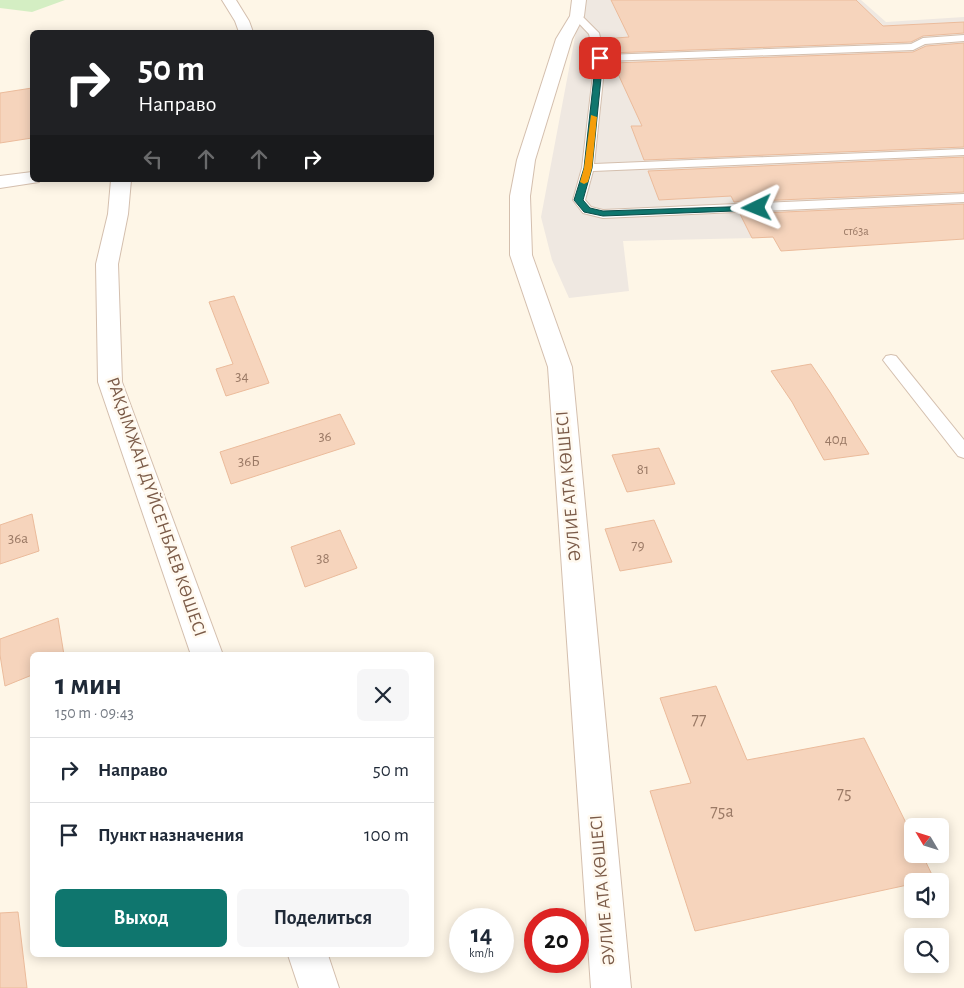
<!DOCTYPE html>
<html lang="ru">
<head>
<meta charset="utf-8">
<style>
  body { margin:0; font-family:"Alegreya Sans",sans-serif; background:#f6f6f7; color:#1f2937; height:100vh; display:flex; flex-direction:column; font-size:19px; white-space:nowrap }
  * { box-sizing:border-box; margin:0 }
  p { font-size:16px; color:#747a83 }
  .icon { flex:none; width:28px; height:28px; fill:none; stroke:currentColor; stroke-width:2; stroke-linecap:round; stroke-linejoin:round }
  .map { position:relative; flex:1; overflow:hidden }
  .panel { position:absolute; left:30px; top:652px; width:404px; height:305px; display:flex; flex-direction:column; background:#fff; border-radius:8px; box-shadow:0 2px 12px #0003 }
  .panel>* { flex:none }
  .hud { position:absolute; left:30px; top:30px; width:404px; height:152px; border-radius:8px; box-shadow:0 2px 12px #0003; background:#202124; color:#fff; overflow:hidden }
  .needle { width:32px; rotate:308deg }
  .fabs { position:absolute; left:904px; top:818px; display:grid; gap:10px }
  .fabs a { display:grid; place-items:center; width:45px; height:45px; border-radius:8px; background:#fff; box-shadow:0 2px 12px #0003; font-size:25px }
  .speed { position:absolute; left:449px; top:908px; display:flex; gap:10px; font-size:25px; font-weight:700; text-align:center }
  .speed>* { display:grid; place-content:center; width:65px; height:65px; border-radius:50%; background:#fff; box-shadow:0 2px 12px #0003; line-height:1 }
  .speed small { font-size:12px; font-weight:400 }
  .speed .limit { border:8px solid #d22; background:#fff; color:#111 }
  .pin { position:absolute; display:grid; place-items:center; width:42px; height:42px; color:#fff; margin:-21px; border-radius:10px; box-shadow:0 2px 8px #0006 }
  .me { position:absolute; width:55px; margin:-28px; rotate:268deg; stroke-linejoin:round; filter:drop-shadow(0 0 4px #0008) }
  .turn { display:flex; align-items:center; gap:18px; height:105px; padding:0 25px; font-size:22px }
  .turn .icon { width:65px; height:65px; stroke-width:2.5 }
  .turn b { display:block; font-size:35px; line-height:42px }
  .lanes { display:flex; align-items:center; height:48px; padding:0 25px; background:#0003; justify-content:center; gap:25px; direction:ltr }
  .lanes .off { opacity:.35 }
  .round { display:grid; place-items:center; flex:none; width:52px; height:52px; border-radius:8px; background:#f6f6f7 }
  .headline { display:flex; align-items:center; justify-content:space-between; height:85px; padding:0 25px }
  h1 { font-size:30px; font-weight:700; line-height:38px }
  .button { display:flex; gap:10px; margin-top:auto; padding:10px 25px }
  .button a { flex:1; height:58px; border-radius:8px; background:#0f766e; color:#fff; font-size:20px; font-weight:700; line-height:58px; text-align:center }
  .button a+a { background:#f6f6f7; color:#1f2937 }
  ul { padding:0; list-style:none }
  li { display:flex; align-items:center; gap:15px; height:65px; padding:0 25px; border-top:1px solid #e0e1e3 }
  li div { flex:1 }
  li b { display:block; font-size:19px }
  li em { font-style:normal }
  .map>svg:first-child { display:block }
  .industrial { fill:#efe8e1 }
  .green { fill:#d4eec3 }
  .building { fill:#f6d4bc; stroke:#ebbb9b }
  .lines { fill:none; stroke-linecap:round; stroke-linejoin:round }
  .service-casing { stroke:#d4bfae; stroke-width:2 }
  .minor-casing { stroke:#d4bfae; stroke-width:2 }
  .service { fill:#fff; fill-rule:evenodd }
  .minor { fill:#fff; fill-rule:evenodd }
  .route { fill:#0f766e; stroke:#0a4d48 }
  .slow { fill:#f59e0b }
  .labels { text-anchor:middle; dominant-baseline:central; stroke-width:5; stroke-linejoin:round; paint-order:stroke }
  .far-number-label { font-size:12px; fill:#9a7965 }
  .number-label { font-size:15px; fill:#9a7965 }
  .street-label { font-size:18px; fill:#7b5b48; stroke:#fff9ef }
  .near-number-label { font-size:18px; fill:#9a7965 }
</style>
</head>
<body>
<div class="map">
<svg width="964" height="988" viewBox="0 0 964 988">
  <rect width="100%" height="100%" fill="#fef6e7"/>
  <polygon class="industrial" points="582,0 861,0 886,22 964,17 964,233 623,241 629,291 569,298 552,260 541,217"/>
  <polygon class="green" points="0,0 65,0 32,12 0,8"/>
  <g class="building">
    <polygon points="611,0 856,0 883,26 964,22 964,33 923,36 911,42 609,53 603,39 629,37"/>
    <polygon points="964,43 964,147 644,160 631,126 642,126 613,63 913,52 926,46"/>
    <polygon points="32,88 32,138 0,143 0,93"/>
    <polygon points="964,157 964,192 734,202 731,196 659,200 648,171"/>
    <polygon points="964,204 964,239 781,251 773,237 752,238 740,214"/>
    <polygon points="234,296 269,383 226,396 216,369 233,364 209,302"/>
    <polygon points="811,364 830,392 869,454 824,460 792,402 771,371"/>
    <polygon points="340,414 355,444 231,484 220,452"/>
    <polygon points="659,448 675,484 627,492 612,455"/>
    <polygon points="32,514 39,551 0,564 0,525"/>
    <polygon points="654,520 672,562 620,571 605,529"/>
    <polygon points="340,530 357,568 305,587 291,547"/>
    <polygon points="58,618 64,655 32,655 32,675 5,686 0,655 0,639"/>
    <polygon points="716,686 747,760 864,738 912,835 912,854 922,854 934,879 912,881 912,884 695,931 650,791 691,783 660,698"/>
    <polygon points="18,912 27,988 0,988 0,913"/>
  </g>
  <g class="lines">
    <g class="service-casing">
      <g id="service">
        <polygon points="577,13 580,14 599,33 604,55 911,44 923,38 964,35 964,41 925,44 913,50 605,61 594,164 964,149 964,155 593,171 585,200 591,207 603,210 964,194 964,202 603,218 583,213 573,200 582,168 595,58 589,34 572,16"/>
        <polygon points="891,355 896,356 964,440 964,458 958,456 886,364 883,360 886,356"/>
      </g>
    </g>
    <g class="minor-casing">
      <g id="minor">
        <polygon points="222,0 236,0 249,21 253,32 239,32 235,21"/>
        <polygon points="572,0 586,0 584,16 572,39 535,160 530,196 532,255 572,367 631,988 591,988 548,367 510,255 510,196 517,160 556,39 570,16"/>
        <polygon points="32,172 32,180 40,180 39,182 0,188 0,176"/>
        <polygon points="111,180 131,180 128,214 118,264 122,382 223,655 191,655 98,382 96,264 108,214"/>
        <polygon points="288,955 328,955 339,988 299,988"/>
      </g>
    </g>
    <use href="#service" class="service"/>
    <use href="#minor" class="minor"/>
  </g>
  <polygon class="route" points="600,56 603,58 592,168 583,200 590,208 603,211 757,206 761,208 760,210 603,216 584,212 574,200 584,168 596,58"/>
  <polygon class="slow" points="591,115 597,117 592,168 588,182 584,184 580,182 584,168"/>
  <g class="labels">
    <g class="far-number-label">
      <text x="856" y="231">ст63а</text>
    </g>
    <g class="number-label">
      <text x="242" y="376">34</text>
      <text x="325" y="436">36</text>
      <text x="836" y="439">40д</text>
      <text x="249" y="461">36Б</text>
      <text x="643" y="469">81</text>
      <text x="18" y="538">36а</text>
      <text x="638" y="545">79</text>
      <text x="323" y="558">38</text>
    </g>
    <g class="street-label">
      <text transform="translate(569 486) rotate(-95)">ӘУЛИЕ АТА КӨШЕСІ</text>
      <text transform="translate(156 507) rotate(71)">РАҚЫМЖАН ДҮЙСЕНБАЕВ КӨШЕСІ</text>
      <text transform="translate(603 890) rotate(-95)">ӘУЛИЕ АТА КӨШЕСІ</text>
    </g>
    <g class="near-number-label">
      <text x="699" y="720">77</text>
      <text x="844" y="794">75</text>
      <text x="722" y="812">75а</text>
    </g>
  </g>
</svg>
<div class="fabs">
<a><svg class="needle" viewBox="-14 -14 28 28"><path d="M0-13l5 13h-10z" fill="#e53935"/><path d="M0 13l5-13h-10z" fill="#747a83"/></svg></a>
<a><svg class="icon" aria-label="sound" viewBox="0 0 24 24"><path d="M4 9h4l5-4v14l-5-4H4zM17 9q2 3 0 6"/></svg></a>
<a><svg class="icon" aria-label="search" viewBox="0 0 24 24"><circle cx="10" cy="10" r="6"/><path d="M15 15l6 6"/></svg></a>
</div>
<div class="speed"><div>14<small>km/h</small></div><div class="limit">20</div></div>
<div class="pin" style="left:600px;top:58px;background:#d93025"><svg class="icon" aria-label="arrive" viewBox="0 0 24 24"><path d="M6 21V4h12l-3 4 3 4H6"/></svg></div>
<svg class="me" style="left:757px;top:208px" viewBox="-20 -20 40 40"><path d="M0-17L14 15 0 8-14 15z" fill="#0f766e" stroke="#fff" stroke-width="4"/></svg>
<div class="hud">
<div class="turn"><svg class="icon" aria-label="right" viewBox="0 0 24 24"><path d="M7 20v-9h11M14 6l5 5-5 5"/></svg><div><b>50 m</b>Направо</div></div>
<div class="lanes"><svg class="icon off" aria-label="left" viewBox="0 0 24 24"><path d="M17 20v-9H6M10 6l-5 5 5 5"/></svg><svg class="icon off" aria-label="ahead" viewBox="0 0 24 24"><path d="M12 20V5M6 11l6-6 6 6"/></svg><svg class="icon off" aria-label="ahead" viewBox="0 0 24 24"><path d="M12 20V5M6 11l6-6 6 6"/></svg><svg class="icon" aria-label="right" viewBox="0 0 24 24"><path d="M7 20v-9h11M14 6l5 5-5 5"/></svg></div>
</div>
<section class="panel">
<div class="headline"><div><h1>1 мин</h1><p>150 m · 09:43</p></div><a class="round"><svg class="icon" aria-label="close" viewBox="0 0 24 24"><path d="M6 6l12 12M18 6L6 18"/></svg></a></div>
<ul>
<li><svg class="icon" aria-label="right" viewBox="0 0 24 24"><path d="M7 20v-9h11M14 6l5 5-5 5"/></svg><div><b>Направо</b></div><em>50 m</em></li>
<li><svg class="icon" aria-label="arrive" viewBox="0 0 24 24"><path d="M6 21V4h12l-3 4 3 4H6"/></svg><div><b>Пункт назначения</b></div><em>100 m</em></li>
</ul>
<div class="button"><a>Выход</a><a>Поделиться</a></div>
</section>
</div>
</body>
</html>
